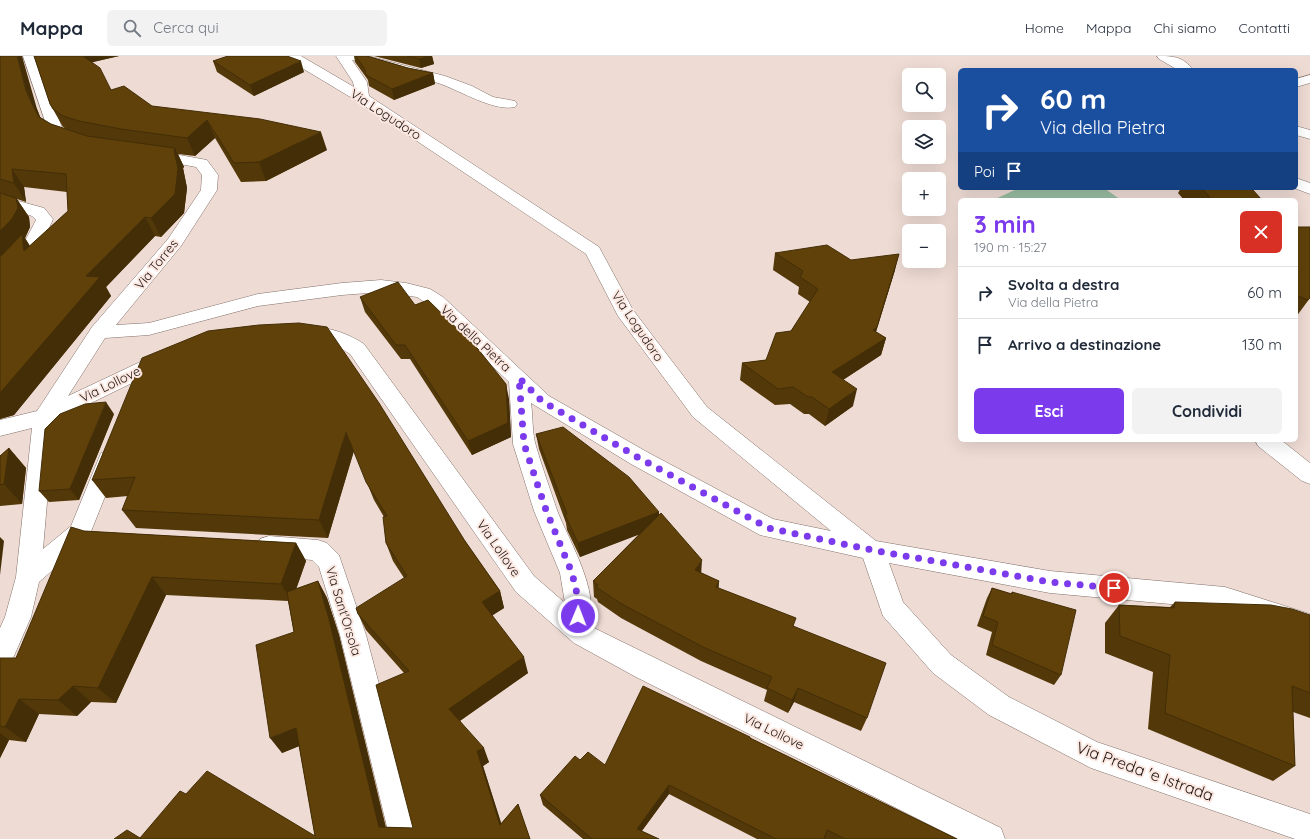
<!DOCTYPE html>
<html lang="it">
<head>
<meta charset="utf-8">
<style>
  body { margin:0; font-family:Quicksand,sans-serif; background:#f2f2f3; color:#1f2937; height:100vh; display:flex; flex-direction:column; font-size:15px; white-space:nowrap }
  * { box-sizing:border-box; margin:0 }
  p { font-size:13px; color:#747a83 }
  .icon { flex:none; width:22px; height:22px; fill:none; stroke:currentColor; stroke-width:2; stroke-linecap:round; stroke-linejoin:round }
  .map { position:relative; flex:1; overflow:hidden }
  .details { position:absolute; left:958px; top:142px; width:340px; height:244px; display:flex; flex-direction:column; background:#fff; border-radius:6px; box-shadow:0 4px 16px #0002 }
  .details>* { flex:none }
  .guide { position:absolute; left:958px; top:12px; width:340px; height:122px; border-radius:6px; box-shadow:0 4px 16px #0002; background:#1a4fa0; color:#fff; overflow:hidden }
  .controls { position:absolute; left:902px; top:12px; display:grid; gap:8px }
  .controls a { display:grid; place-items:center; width:44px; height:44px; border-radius:6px; background:#fff; box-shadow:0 4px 16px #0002; font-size:20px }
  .pin { position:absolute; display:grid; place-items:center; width:34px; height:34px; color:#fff; margin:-17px; border:2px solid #fff; border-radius:50%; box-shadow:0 1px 4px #0007 }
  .me { position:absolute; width:44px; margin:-22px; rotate:1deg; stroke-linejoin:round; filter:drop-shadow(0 0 3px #0008) }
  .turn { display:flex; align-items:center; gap:14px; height:84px; padding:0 16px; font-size:18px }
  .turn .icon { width:52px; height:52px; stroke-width:2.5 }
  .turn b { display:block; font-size:28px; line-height:34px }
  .then { display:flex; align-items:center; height:38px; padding:0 16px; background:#0003; gap:8px; font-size:15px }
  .round { display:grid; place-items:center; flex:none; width:42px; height:42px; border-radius:6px; background:#f2f2f3 }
  .head { display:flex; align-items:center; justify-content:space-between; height:68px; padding:0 16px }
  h1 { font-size:24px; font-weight:700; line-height:30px; color:#7c3aed }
  .button { display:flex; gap:8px; margin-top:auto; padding:8px 16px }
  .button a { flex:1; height:46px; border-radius:6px; background:#7c3aed; color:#fff; font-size:16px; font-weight:700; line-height:46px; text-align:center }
  .button a+a { background:#f2f2f3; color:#1f2937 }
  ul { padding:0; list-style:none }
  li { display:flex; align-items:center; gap:12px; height:52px; padding:0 16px; border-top:1px solid #e0e1e3 }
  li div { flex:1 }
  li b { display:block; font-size:15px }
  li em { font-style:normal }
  header { display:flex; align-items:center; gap:24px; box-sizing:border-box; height:56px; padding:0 20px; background:#fff; border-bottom:1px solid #e0e1e3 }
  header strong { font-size:19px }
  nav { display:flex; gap:22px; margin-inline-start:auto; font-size:14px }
  .search { width:280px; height:36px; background:#f2f2f3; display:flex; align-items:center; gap:10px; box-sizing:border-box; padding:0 14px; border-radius:6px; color:#747a83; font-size:15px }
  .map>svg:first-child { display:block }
  .green { fill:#99bea2 }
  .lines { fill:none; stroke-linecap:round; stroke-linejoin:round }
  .minor-casing { stroke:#82716a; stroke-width:1 }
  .minor { fill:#fff; fill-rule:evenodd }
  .wall { fill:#533809; fill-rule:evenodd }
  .shaded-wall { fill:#432e07 }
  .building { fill:#60410a; stroke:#432e07 }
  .route { stroke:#7c3aed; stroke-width:7; stroke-dasharray:0 12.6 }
  .labels { text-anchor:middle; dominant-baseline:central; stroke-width:4; stroke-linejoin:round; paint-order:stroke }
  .street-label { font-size:13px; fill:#1c1513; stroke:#fce8e1 }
  .near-street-label { font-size:16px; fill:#1c1513; stroke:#fce8e1 }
</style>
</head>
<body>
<header>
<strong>Mappa</strong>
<div class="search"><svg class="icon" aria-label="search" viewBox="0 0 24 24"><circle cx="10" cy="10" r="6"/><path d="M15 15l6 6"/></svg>Cerca qui</div>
<nav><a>Home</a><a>Mappa</a><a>Chi siamo</a><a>Contatti</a></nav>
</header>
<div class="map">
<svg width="1310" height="783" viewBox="0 0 1310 783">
  <rect width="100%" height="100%" fill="#eedbd4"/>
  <polygon class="green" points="1019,132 1104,132 1121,144 993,144"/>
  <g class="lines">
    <g class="minor-casing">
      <g id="minor">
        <polygon points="23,0 37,0 62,72 73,80 82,83 85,86 82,89 77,91 63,86 48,74"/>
        <path d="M285 0H301L354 31 353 26 336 0H368L445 20 472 30 493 41 515 45 517 48 515 51C494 56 459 34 438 27 429 24 420 23 411 21 391 15 372 9 352 4L367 26 369 40 599 191 633 254 707 351 876 485 1050 515 1225 531 1310 558V582L1225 553 1050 537 889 507 903 546 951 599 1009 641 1097 686 1310 758V783H1295L1091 712 989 659 933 617 883 560 863 502 760 479 631 408 531 347C533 361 532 377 536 390 542 411 550 433 557 454 568 483 601 537 588 567L592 571 1001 772 1005 783H958L636 621 574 587 516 536 350 298C328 283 320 289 297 283L294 278 297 273C319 267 346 276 364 288L534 520 565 547 560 517 534 455 513 388 509 326 429 249 417 241 381 236 342 239 258 250 149 279 105 282 68 340 157 298 164 296 171 298 174 303 171 308 54 365 43 493 71 470 101 397 109 395 117 397 120 403 88 483 39 526 31 561 14 600 9 606 0 609V572L5 561 16 521 32 372 0 380V364L37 355 92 271 168 183 201 134 202 119 196 111 147 102 144 99 147 96 152 94 207 104 218 119 217 134 181 190 116 269 149 267 258 238 342 227 381 224 406 227 430 233 443 241 549 340 647 396 773 463 831 475 693 361 618 260 586 198 357 45 287 3Z"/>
        <path d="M1157 0C1172 0 1183 0 1193 14H1178L1159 3Z"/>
        <polygon points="1310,19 1310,27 1296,31 1296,23"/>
        <polygon points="1296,70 1310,74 1310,83 1296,79"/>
        <polygon points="1296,122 1310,127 1310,138 1294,132 1296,132"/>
        <path d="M0 140 44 152 53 163C47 180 17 222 0 227V210L26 183 36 164 32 160 0 150Z"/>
        <polygon points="1255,384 1281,384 1310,407 1310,428 1302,425 1258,390"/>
        <polygon points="269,480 318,484 327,487 339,499 366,579 420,783 390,783 340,579 319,511 312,504 269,500 260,497 257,490 260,483"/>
      </g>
    </g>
    <use href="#minor" class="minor"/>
  </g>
  <g class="wall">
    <path d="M0 0 37 53 40 61 51 68 66 73 63 71 50 48 34 0H119L92 6 111 34 152 50 327 94 266 125 241 126 215 82 195 100 178 98 184 111 183 112 187 132 184 157 161 181 155 180 106 231 111 240 14 359 0 363ZM24 131 67 136 68 155 30 190 25 182 30 171 29 161 17 143 26 146Z"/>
    <polygon points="354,0 367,0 408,12 433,17 435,28 394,44 369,30 368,24 355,6"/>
    <polygon points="374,0 432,0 434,8 421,12"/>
    <polygon points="213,5 304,16 254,40 217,16"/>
    <polygon points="1181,132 1251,132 1262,144 1184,144 1178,137"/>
    <polygon points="1296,171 1310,242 1296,261"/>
    <polygon points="775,197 851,204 895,214 876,276 886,282 881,299 843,324 853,350 825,370 809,358 804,358 790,348 775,349 740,324 742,307 766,304 791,275 810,246 798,238 799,231 773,214"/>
    <polygon points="360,241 415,249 509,343 511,381 472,399 410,303 401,303 365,256"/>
    <polygon points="208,275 465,485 500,535 504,552 492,559 528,617 460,665 489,706 483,710 501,768 518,748 530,783 140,782 315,780 299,690 282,697 294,576 288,545 166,539 116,647 91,646 77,660 39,658 26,686 9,684 0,702 0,602 16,602 84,475 296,487 306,505 296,533 318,525 327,542 339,579 386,771 413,772 404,617 366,574 358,558 404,522 393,505 386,487 384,461 374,444 354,395 328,482 136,472 122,454 128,440 106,442 92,424"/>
    <polygon points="114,358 79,444 49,446 39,435"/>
    <polygon points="536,378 659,456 659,458 701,517 719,525 718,532 794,570 867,662 861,675 794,646 788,657 764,645 767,634 701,605 621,562 598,546 597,543 594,541 593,525 639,478 580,501 567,474 566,467 539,393"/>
    <polygon points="9,392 26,412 22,448 0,450 0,400"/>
    <polygon points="992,532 1011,538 1012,536 1061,619 1054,629 986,599 992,576 977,570 987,542"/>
    <polygon points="1175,546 1310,559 1310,662 1293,656 1295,710 1273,725 1148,673 1153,616 1105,597 1105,567 1119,549 1170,551"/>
    <polygon points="750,682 957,783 757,783 669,738 642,775 659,783 583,783 543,749 540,739 580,704 605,709"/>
  </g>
  <g class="shaded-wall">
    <polygon points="17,0 22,0 37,53 45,73 35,54 26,35"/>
    <polygon points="76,0 119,0 81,9"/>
    <polygon points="429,0 432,0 434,8 421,12 419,3"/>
    <polygon points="301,5 304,16 254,40 250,29"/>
    <polygon points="433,17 435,28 394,44 392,33"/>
    <polygon points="207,64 215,82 195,100 187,82"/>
    <polygon points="321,76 327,94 266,125 259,106"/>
    <polygon points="175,92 184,111 183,112 187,132 184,157 161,181 151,162 174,94"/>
    <polygon points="12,113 24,131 26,146 14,127"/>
    <polygon points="16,142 29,161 30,171 25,182 34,197 0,208 0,175"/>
    <polygon points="145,161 155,180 106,231 111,240 14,359 0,363 0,337 86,220"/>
    <polygon points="899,198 895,214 872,288 873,274"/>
    <polygon points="886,282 881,299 829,333 832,316"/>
    <polygon points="506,328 509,343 511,381 472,399 468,385"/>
    <polygon points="857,333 853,350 825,370 829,353"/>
    <polygon points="106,346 114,358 79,444 70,433"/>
    <polygon points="346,376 354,394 328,482 319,464"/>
    <polygon points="9,392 26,412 22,448 4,428"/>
    <polygon points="659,456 659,471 580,501 578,487"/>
    <polygon points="0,481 4,485 0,519"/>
    <polygon points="296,487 306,505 292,545 281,528"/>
    <polygon points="702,504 701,520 695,514"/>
    <polygon points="152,521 166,539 116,647 98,632"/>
    <polygon points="318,525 327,542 339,579 388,783 379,771"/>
    <polygon points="719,525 718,540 716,531"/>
    <polygon points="500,535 504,552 487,563 482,546"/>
    <polygon points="524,601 528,617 455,668 449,653"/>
    <polygon points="73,630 91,646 77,660 58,644"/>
    <polygon points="798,632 794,646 788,657 792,644"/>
    <polygon points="19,643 39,658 26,686 5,671"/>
    <polygon points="296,672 307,687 282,697 270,682"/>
    <polygon points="0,677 9,684 0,702"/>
    <polygon points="484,692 489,706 483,710 506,782 500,769 477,695"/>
    <polygon points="669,729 669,738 637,781 637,773"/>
  </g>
  <g class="building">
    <polygon points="0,0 17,0 26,35 35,54 39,61 51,68 87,80 175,92 174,94 178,113 175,138 151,162 145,161 86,220 100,221 0,337 0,200 2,199 22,178 24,195 68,155 66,118 12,113 14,127 0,123"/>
    <polygon points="34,0 83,0 100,12 111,34 124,30 152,50 260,63 321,76 259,106 234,107 207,64 187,82 121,73 79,65 63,60 53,53 50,48"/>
    <polygon points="228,0 287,0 301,5 250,29 213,5"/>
    <polygon points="356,0 367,0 408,12 433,17 392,33 366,19 365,14"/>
    <polygon points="407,0 429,0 419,3"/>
    <polygon points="1202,132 1251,132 1262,144 1212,144"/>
    <polygon points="0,137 16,142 18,152 12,163 0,175"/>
    <polygon points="1296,171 1310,171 1310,242 1308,244 1296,239"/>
    <polygon points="827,189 851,204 899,198 877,271 873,274 886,282 832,316 857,333 829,353 812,341 808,341 793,331 778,333 742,307 766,304 776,277 791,275 818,233 800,221 803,215 775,197"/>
    <polygon points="398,226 415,249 428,244 478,293 506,328 508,367 468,385 405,289 396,289 360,241"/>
    <polygon points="299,267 327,271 379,347 465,485 500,535 482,546 524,601 449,653 484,692 477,695 500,769 518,748 530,783 114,783 127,774 140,782 180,735 186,738 207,715 315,780 296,672 270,682 256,589 294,576 287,536 318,525 329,563 379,771 413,772 376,629 409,615 358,558 356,552 407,520 386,487 383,461 387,460 366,426 346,376 319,464 122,454 135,421 92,424 142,302 208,275 259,269"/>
    <polygon points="106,346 70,433 39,435 45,373 60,358 85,348"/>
    <polygon points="563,371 629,421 659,456 578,487 565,459 567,458 536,378"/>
    <polygon points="9,392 4,428 0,429 0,400"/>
    <polygon points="661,457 702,504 695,514 719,525 716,531 796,562 793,570 886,607 867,662 798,632 792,644 767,632 772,621 703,591 620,547 596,531 598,529 593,525"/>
    <polygon points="71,471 84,475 296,487 281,528 152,521 98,632 73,630 58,644 19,643 5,671 0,670 0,602 16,602"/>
    <polygon points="992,532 1012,538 1012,536 1076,554 1061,619 992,589 998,566 983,560"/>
    <polygon points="1175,546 1271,549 1292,553 1310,559 1310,637 1292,630 1295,710 1165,657 1170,599 1120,580 1119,549 1174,552"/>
    <polygon points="643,630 750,681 750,682 957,783 845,783 827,774 824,783 776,783 669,729 637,773 659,783 592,783 540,739 575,700 580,704 588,696 605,709"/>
  </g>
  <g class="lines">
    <polyline class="route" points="578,560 578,542 572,517 546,454 524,388 519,322 542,345 639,402 768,472 872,494 1050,526 1114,532"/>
  </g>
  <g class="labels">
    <g class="street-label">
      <text transform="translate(386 58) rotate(33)">Via Logudoro</text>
      <text transform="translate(156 208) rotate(-51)">Via Torres</text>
      <text transform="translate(638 270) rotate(56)">Via Logudoro</text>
      <text transform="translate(476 282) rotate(43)">Via della Pietra</text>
      <text transform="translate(110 328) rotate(-26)">Via Lollove</text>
      <text transform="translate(499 492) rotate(55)">Via Lollove</text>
      <text transform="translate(344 555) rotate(73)">Via Sant'Orsola</text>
      <text transform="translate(774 675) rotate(26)">Via Lollove</text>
    </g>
    <g class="near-street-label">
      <text transform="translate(1145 715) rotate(20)">Via Preda 'e Istrada</text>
    </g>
  </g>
</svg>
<div class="controls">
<a><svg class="icon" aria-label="search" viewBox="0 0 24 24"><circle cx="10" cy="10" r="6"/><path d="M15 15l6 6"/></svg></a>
<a><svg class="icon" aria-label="layers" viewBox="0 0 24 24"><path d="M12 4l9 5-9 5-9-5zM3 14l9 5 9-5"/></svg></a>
<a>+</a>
<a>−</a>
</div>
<div class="pin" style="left:1114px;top:532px;background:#d93025"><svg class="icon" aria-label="arrive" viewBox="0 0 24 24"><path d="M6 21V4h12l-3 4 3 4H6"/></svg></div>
<svg class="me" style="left:578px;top:560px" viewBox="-20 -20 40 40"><circle r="17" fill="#7c3aed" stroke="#fff" stroke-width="3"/><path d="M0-11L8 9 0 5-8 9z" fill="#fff"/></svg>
<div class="guide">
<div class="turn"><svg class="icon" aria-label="right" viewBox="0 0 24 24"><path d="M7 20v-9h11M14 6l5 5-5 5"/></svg><div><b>60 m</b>Via della Pietra</div></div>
<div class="then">Poi<svg class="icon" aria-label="arrive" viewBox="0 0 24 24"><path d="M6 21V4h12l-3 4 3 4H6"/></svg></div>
</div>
<section class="details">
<div class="head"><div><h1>3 min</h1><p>190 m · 15:27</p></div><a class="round" style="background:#d93025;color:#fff"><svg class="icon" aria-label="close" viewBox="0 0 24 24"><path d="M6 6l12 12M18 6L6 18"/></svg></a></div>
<ul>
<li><svg class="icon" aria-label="right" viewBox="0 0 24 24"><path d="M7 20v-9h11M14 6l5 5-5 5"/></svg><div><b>Svolta a destra</b><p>Via della Pietra</p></div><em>60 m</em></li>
<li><svg class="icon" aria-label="arrive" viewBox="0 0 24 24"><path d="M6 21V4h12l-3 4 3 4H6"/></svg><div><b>Arrivo a destinazione</b></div><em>130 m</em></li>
</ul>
<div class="button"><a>Esci</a><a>Condividi</a></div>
</section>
</div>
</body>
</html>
